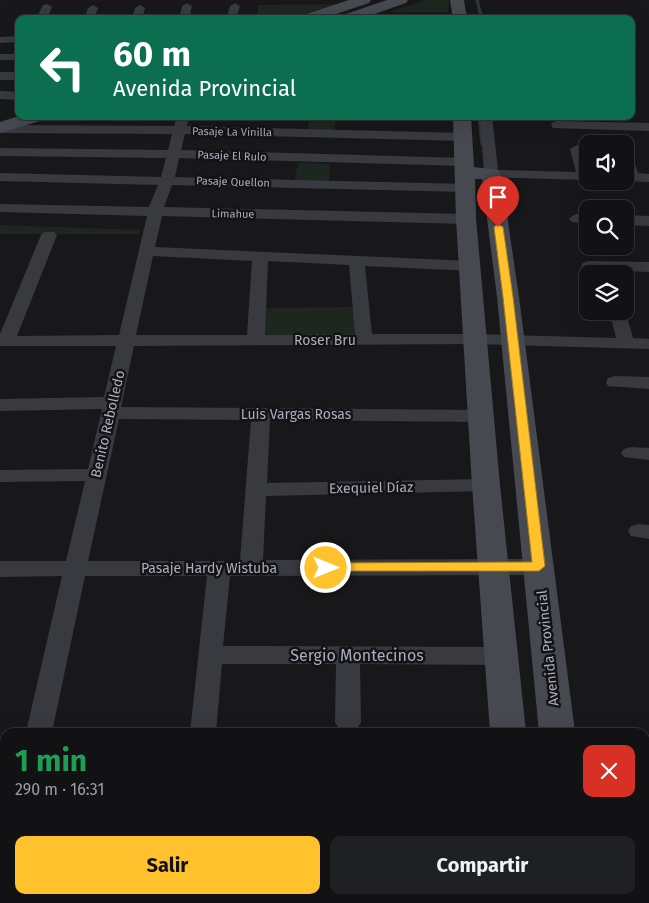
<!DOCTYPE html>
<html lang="es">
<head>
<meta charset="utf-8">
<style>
  body { margin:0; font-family:"Fira Sans",sans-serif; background:#1f2022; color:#f1f3f6; height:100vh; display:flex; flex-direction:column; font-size:19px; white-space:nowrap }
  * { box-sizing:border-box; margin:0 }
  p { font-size:16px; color:#9c9ea0 }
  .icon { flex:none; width:28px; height:28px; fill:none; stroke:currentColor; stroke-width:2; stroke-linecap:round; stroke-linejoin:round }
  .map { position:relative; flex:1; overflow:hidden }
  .details { position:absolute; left:0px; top:728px; width:650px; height:176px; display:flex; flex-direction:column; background:#121214; border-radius:15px 15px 0 0; box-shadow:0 5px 20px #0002,0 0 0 1px #313234 }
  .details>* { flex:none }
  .banner { position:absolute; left:15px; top:15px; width:620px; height:105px; border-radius:10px; box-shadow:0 5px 20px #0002,0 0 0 1px #313234; background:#0b6e4f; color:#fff; overflow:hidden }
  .controls { position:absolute; left:579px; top:135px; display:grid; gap:10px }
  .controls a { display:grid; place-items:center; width:55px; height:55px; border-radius:10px; background:#121214; box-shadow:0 5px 20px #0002,0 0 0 1px #313234; font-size:25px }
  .pin { position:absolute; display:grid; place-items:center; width:42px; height:42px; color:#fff; margin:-51px -21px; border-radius:50% 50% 50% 0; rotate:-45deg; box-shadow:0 0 5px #0007 }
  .pin .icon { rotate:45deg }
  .me { position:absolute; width:55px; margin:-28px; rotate:90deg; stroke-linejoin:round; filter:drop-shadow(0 0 4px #0008) }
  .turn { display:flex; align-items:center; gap:18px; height:105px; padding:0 15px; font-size:22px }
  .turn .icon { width:65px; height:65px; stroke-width:2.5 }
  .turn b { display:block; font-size:35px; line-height:42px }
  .round { display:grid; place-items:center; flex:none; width:52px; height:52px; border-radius:10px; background:#1f2022 }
  .head { display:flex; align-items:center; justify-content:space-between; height:85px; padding:0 15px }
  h1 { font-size:30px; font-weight:700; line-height:38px; color:#1e9e55 }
  .primary-button { display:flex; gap:10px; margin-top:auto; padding:10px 15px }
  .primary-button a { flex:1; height:58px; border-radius:10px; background:#ffc22c; color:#111; font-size:20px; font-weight:700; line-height:58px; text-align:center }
  .primary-button a+a { background:#1f2022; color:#f1f3f6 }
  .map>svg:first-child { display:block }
  .green { fill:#1e271f }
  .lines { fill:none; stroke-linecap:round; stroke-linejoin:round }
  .stream { stroke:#2d3741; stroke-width:3 }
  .street { fill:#393a40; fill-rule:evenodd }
  .secondary { fill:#474951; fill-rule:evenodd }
  .route { fill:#ffc22c; stroke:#a67e1d }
  .labels { text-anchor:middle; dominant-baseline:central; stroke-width:5; stroke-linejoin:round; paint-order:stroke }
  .far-street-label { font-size:11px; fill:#a9aebc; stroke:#131316 }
  .street-label { font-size:14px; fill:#a9aebc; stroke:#131316 }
  .near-street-label { font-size:16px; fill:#a9aebc; stroke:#131316 }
</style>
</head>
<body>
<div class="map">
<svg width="649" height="903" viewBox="0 0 649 903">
  <rect width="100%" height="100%" fill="#18181b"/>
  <g class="green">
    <polygon points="427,0 449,0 448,12 389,12"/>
    <polygon points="339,4 285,19 258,19 258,5"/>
    <polygon points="309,116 336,116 334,133 308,132"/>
    <polygon points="298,163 330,164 329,183 294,183"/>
    <polygon points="0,225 140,230 139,234 0,234"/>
    <polygon points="353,307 358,335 264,336 266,308"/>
  </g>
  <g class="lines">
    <g class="stream">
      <polyline points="477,0 482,19"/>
      <polyline points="479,116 482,144"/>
    </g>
    <g class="street">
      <polygon points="187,3 192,6 189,19 179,19 182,6"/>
      <polygon points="235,3 240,6 236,19 226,19 230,6"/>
      <polygon points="47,4 52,7 47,19 36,19 43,5"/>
      <polygon points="93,5 98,8 94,19 84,19 88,8"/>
      <polygon points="140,5 145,8 142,19 132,19 135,8"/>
      <polygon points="19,36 19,42 0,43 0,37"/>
      <rect x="0" y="54" width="19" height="6"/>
      <rect x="0" y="72" width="19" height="8"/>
      <polygon points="0,91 19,92 19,100 0,99"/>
      <path d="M177 116H189L187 126 464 133 471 137 464 141 185 134 181 150 464 158 471 162 464 166 179 158 175 177 466 184 471 185 473 188 471 191 466 192 172 185 164 207 466 214 471 216 474 219 471 222 466 224 162 216 155 247 471 261 477 263 479 266 477 269 471 271 365 266 372 334H477L616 338 609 311 625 310 633 338 649 339V349L477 344 134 346 121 407 482 410 489 412 492 416 489 420 482 422 270 420 267 483 486 479 493 480 496 485 493 490 486 491 266 496 263 560 539 559 547 562 550 567 547 572 539 575 230 576 223 646 502 647 511 650 514 656 511 662 502 665 360 664 361 722 357 729 348 732 339 729 335 722 336 664H222L216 732H190L207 576H85L52 732H26L62 576 0 577V561H66L85 481 0 482V470L88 469 102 409 0 411V399L104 397 116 346H0V334L41 235 44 232H54L57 235 17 336 119 335 147 216 0 212V204L149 207 158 185 0 181V173L161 177 166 158 0 156V148L168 150 172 134 0 133V125L174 126ZM153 256 252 261 247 335H136ZM268 261 349 265 355 334 265 335ZM119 419 251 420 240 561H88Z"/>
      <polygon points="480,116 492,116 498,170 576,172 570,149 577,145 584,149 588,163 588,180 486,177 484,174"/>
      <polygon points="558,121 649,123 649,131 553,128 551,125 553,122"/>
      <polygon points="625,151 632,155 638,173 649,174 649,182 625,181"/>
      <polygon points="577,214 588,214 588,224 572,222 569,219 572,216"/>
      <polygon points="625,215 649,216 649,226 625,225"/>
      <polygon points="589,261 649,262 649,272 583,269 581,266 583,263"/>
      <polygon points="615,376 649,377 649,389 608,386 606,382 608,378"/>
      <polygon points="631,447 649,448 649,460 624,457 621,453 624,449"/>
      <polygon points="639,524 649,525 649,539 631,536 628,531 631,526"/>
      <polygon points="5,870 5,899 16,899 15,903 0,903 0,872"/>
    </g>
    <g class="secondary">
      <polygon points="349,0 371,0 369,3 321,19 298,19 300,16"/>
      <polygon points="387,0 408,0 406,3 360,19 341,18 343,15"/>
      <polygon points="450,0 464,0 467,19 453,19"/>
      <polygon points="19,116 46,116 43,120 0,133 0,122"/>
      <polygon points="453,116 471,116 474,167 498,170 501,174 519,297 575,732 539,732 497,297 482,179 475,179 476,219 500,485 526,732 490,732 472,485 456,219"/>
      <polygon points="503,899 543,899 544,903 504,903"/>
      <polygon points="569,899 609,899 610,903 570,903"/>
    </g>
  </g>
  <polygon class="route" points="498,224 503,227 513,297 545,566 539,571 321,571 319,568 321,565 326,563 532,562 503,297 494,227"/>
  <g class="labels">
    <g class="far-street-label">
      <text transform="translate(232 132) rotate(1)">Pasaje La Vinilla</text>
      <text transform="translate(232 156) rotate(2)">Pasaje El Rulo</text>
      <text transform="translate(233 182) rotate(2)">Pasaje Quellon</text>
      <text transform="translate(233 214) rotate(1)">Limahue</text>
    </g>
    <g class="street-label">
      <text x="325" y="340">Roser Bru</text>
      <text x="296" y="414">Luis Vargas Rosas</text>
      <text transform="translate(108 424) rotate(-77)">Benito Rebolledo</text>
      <text transform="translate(371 488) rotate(-1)">Exequiel Díaz</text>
      <text x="209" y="568">Pasaje Hardy Wistuba</text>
      <text transform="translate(548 648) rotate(-96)">Avenida Provincial</text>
    </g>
    <g class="near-street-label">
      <text x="357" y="655">Sergio Montecinos</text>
    </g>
  </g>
</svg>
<div class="controls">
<a><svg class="icon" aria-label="sound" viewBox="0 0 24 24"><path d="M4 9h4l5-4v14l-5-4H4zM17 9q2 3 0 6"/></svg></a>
<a><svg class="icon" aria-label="search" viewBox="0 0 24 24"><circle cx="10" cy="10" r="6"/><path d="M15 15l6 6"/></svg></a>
<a><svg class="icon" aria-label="layers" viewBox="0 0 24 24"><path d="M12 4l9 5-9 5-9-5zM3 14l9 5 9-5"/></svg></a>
</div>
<div class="pin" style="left:498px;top:227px;background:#d93025"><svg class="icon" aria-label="arrive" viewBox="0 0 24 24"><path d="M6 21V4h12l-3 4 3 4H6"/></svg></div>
<svg class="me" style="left:326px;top:568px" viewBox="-20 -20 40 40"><circle r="17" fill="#ffc22c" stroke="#fff" stroke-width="3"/><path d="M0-11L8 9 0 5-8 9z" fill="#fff"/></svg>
<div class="banner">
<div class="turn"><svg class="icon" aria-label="left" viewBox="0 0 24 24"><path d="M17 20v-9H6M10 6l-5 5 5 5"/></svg><div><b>60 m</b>Avenida Provincial</div></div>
</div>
<section class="details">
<div class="head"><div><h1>1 min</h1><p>290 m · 16:31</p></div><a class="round" style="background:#d93025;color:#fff"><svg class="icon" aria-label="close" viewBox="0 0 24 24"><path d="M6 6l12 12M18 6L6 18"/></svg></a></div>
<div class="primary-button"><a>Salir</a><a>Compartir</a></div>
</section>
</div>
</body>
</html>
